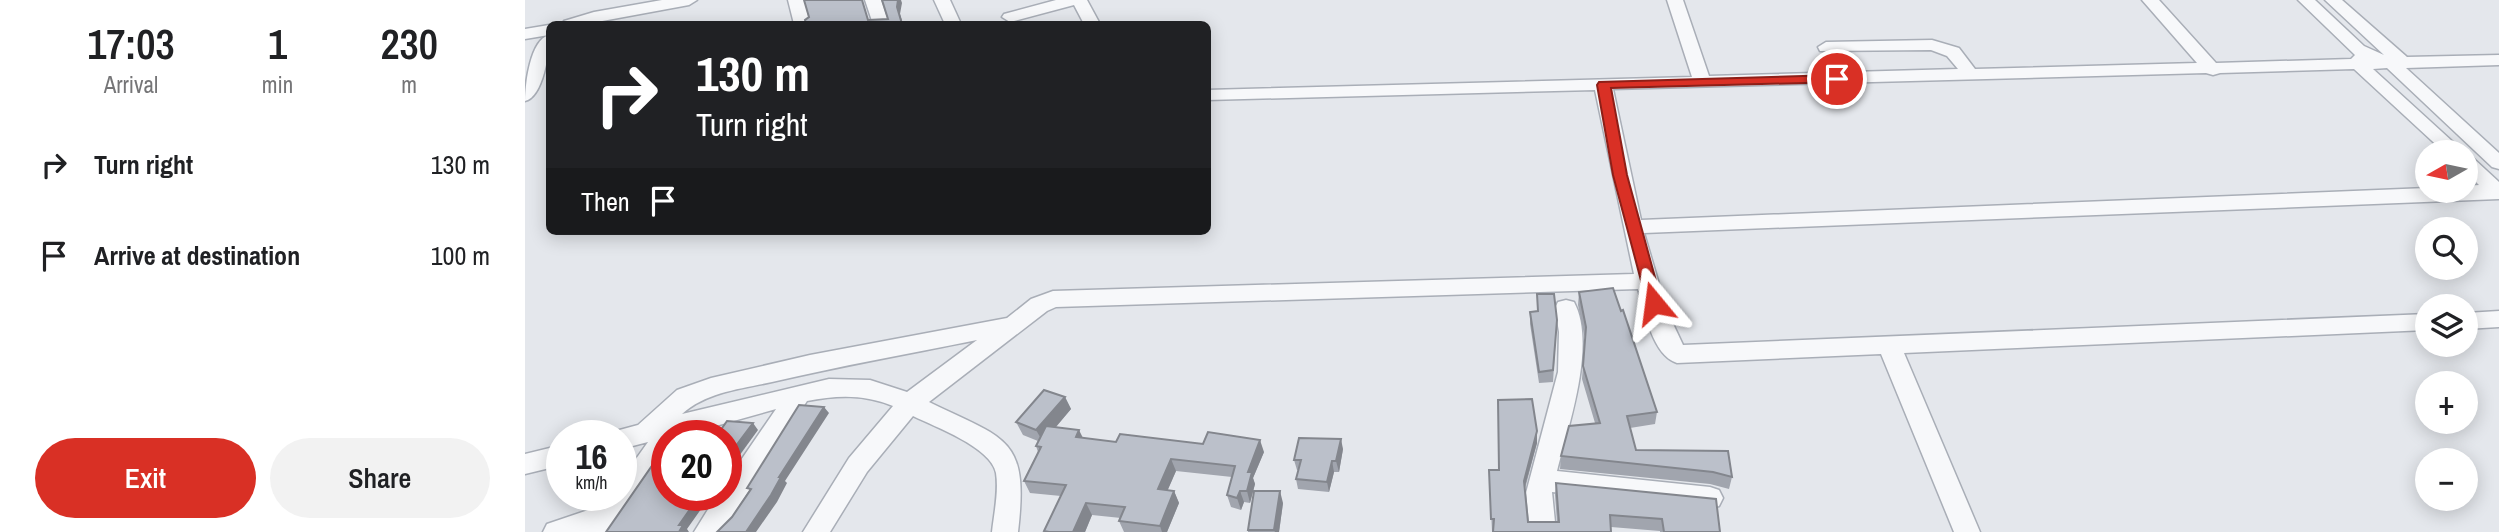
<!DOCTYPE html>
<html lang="en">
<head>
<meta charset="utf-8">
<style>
  body { margin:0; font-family:"Archivo Narrow",sans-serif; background:#f2f2f2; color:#202124; height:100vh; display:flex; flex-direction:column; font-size:26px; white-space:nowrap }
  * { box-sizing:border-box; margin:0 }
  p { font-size:23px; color:#757577 }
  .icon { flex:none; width:38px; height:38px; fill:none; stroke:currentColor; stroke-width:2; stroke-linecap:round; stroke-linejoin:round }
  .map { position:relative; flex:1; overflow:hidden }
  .sheet { display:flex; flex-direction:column; background:#fff; width:525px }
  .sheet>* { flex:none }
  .top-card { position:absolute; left:21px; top:21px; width:665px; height:214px; border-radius:10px; box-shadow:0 4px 18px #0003; background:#202124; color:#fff; overflow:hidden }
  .needle { width:46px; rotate:261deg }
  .fabs { position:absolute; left:1890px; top:140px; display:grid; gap:14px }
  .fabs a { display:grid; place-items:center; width:63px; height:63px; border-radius:50%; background:#fff; box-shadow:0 4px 18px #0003; font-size:35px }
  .speed { position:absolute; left:21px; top:420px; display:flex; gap:14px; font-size:35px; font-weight:700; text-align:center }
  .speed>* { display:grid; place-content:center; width:91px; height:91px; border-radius:50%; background:#fff; box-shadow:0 4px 18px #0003; line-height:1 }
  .speed small { font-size:18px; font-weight:400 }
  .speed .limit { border:10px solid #d22; background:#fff; color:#111 }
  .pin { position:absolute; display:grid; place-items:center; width:60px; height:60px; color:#fff; margin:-30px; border:4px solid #fff; border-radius:50%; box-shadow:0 2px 7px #0007 }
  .me { position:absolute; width:77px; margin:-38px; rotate:344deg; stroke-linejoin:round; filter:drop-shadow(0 0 5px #0008) }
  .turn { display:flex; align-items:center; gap:24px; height:147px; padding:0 35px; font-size:32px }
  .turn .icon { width:91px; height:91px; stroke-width:2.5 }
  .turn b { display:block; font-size:49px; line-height:60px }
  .then { display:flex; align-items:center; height:66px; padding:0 35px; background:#0003; gap:14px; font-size:26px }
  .eta { display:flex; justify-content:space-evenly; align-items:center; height:119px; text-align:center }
  .eta b { font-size:42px; font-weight:600; line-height:49px }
  .action { display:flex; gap:14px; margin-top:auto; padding:14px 35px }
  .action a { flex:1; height:80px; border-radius:42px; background:#d93025; color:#fff; font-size:28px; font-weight:600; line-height:80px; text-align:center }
  .action a+a { background:#f2f2f2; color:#202124 }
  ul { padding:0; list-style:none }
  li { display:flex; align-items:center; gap:21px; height:91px; padding:0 35px }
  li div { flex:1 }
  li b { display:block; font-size:26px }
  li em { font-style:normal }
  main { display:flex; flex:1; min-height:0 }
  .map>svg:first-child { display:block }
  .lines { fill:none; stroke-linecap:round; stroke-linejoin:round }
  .minor-casing { stroke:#a9aeb7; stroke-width:3 }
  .minor { fill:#f7f8fa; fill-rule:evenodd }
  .wall { fill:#a1a5ae }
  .shaded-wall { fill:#83868d }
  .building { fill:#bbc0ca; stroke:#83868d; stroke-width:2 }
  .route { fill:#d93025; stroke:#8d1f18; stroke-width:2 }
</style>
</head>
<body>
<main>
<section class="sheet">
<div class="eta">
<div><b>17:03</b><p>Arrival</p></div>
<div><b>1</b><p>min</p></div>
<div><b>230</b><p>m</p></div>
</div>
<ul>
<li><svg class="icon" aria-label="right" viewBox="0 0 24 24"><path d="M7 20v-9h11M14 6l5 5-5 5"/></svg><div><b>Turn right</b></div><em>130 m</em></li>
<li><svg class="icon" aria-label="arrive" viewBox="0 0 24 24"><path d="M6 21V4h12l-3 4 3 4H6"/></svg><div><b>Arrive at destination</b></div><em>100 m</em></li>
</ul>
<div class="action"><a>Exit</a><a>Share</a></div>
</section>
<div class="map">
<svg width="1974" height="532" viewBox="0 0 1974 532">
  <rect width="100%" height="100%" fill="#e4e7ec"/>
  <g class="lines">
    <g class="minor-casing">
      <g id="minor">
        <polygon points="137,0 172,0 164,5 61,24 37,24 39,21 69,12"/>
        <polygon points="263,0 279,0 285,24 269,24"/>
        <polygon points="340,0 356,0 364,24 348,24"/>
        <polygon points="409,0 425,0 436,24 420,24"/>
        <polygon points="531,0 562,0 575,24 559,24 549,5 485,22 477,17 479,14"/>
        <path d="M1142 0H1158L1184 76 1433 69 1422 56 1406 50 1295 51 1293 47 1301 42 1407 40 1434 48 1450 69 1672 63 1617 0H1634L1691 63 1826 59 1830 55 1773 0H1790L1839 46 1859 55 1800 0H1817L1882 57 1974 55V65L1881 68 1974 153V169L1967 167 1862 68 1848 69 1939 152H1919L1829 69 1695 73 1688 75 1681 73 1088 89 1116 220 1902 188V191H1941V186L1954 185 1941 172V156L1948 158 1974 182V199L1119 233 1142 311 1158 345 1902 314V330L1379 353 1455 532H1429L1356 354 1152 363C1127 355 1120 311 1113 289L531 307 522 311 404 402C482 440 504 437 493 532H467C469 513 474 492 471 473 466 447 410 427 388 416L342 472 305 532H278L324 458 368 406C339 394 312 395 282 401L197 532H169L192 495H201V482L251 409 155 436H142V455L89 532H18L22 524 78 505 85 495H96V480L123 442 96 449V436H85L87 432 113 425 152 390 186 378 285 355 482 318 506 299 528 291 1109 274 1070 90 682 100V90L1167 77ZM452 340 382 392 345 380 304 379 157 414C181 392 216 389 247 382 315 366 383 354 452 340Z"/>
        <polygon points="24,25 24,35 0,39 0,29"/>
        <path d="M24 35C25 51 18 97 0 101 0 85 5 40 24 35Z"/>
        <path d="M1041 300 1049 302C1072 344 1043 427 1032 471L1185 487 1194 490 1198 498 1194 506 1185 509 1027 492 1031 532H1005L1001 493 1033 372 1034 332 1030 308 1033 302Z"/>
        <polygon points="1974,311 1974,327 1941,329 1941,313"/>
        <polygon points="37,445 37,465 0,474 0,454"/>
      </g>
    </g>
    <use href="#minor" class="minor"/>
  </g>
  <g class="wall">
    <polygon points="1054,292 1132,412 1130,424 1105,428 1111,450 1207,477 1204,489 1185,484 1035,469 1036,456 1070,423 1057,379 1060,339 1053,305"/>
    <polygon points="1012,294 1032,320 1028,382 1014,383 1005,324 1005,312 1012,311"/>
    <polygon points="540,397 546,409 531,427 558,438 591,442 739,452 728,478 730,484 725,503 719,502 716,510 706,507 702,495 707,477 651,471 642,491 649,491 654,503 642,532 599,532 594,521 596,518 567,515 560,532 519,532 536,496 505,493 499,481 513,452 511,446 513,441 498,435 491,422"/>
    <polygon points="1012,431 1012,443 1000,489 1003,522 1032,522 1030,495 1031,483 1195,532 1135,532 1135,531 1086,527 967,531 964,470 974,470"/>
    <polygon points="818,449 814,472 809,472 804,492 773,489 771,479 773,470 772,470 769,460"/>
    <polygon points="758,503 754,532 723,532 723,530"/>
  </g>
  <g class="shaded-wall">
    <polygon points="373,0 376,0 377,3 375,14 378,24 377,24 372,7"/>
    <polygon points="540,397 546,409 518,442 511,430"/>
    <polygon points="299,407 304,413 260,481 262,483 252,502 231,532 221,532 254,477"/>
    <polygon points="228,423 233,430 201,474 201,459"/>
    <polygon points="554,430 560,442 551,437"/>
    <polygon points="1012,431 1012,443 998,493 999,481"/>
    <polygon points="816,439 818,449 814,472 811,461"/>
    <polygon points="735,440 739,452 728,478 730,484 725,503 722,491 723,472"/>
    <polygon points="646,459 651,471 638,501 633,489"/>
    <polygon points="807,461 809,472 804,492 802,482"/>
    <polygon points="649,491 654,503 642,532 637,532 635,526"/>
    <polygon points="715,491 719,502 716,510 712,498"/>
    <polygon points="755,491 758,503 754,532 750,532 749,530"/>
    <polygon points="175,495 186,495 162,529 164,532 154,532 154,525"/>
    <polygon points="561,503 567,515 560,532 548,532"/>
  </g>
  <g class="building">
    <polygon points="279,0 337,0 343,20 363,19 357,0 373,0 372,7 377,24 281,24 280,20 284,17"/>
    <polygon points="1088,288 1096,311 1098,310 1132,412 1102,416 1111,450 1203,451 1207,477 1188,472 1036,456 1044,426 1075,423 1058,366 1061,327 1054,292"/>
    <polygon points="1012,294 1029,294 1032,320 1028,370 1014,372 1005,312 1013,311"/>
    <polygon points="519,390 540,397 511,430 491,422"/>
    <polygon points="1007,399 1012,431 999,481 1003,522 1034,522 1031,483 1191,499 1195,532 1139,532 1137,519 1085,515 1086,532 968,532 969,519 966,519 964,470 974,470 973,400"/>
    <polygon points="274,405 299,407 254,477 256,477 246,495 221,532 192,532 207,517 226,489 222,488"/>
    <polygon points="202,421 228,423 201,459 201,436 148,436 150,432 160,429 195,431"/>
    <polygon points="521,426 554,430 551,437 591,442 595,434 678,444 683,432 735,440 723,472 727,472 722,491 715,491 712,498 702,495 710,466 646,459 633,489 649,491 635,526 594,521 600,507 561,503 548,532 524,532 519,531 541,485 499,481 516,447 511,446"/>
    <polygon points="774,438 816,439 811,461 807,461 802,482 771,479 776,460 769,460"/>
    <polygon points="142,444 142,495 175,495 154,525 158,525 154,532 81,532"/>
    <polygon points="729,491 755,491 749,530 723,530"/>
  </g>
  <polygon class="route" points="1312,75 1317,76 1317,82 1086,88 1102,175 1137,303 1135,307 1123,307 1088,175 1072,85 1074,82"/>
</svg>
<div class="fabs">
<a><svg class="needle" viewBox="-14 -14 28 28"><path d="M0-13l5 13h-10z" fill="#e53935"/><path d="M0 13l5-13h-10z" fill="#757577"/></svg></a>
<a><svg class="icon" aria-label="search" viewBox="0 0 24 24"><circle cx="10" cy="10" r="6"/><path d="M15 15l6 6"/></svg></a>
<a><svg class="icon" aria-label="layers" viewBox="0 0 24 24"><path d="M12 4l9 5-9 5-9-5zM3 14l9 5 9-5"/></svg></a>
<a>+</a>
<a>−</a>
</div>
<div class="speed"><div>16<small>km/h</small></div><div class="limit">20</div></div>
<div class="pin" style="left:1312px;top:79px;background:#d93025"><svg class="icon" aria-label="arrive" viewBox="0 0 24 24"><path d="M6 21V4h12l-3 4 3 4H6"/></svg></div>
<svg class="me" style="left:1129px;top:303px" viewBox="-20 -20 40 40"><path d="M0-17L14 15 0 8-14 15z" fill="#d93025" stroke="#fff" stroke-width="4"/></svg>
<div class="top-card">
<div class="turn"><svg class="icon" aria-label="right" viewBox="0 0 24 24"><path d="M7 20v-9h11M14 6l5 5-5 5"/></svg><div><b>130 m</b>Turn right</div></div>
<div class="then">Then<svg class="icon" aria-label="arrive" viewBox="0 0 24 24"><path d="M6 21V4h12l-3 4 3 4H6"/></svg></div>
</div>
</div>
</main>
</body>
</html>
